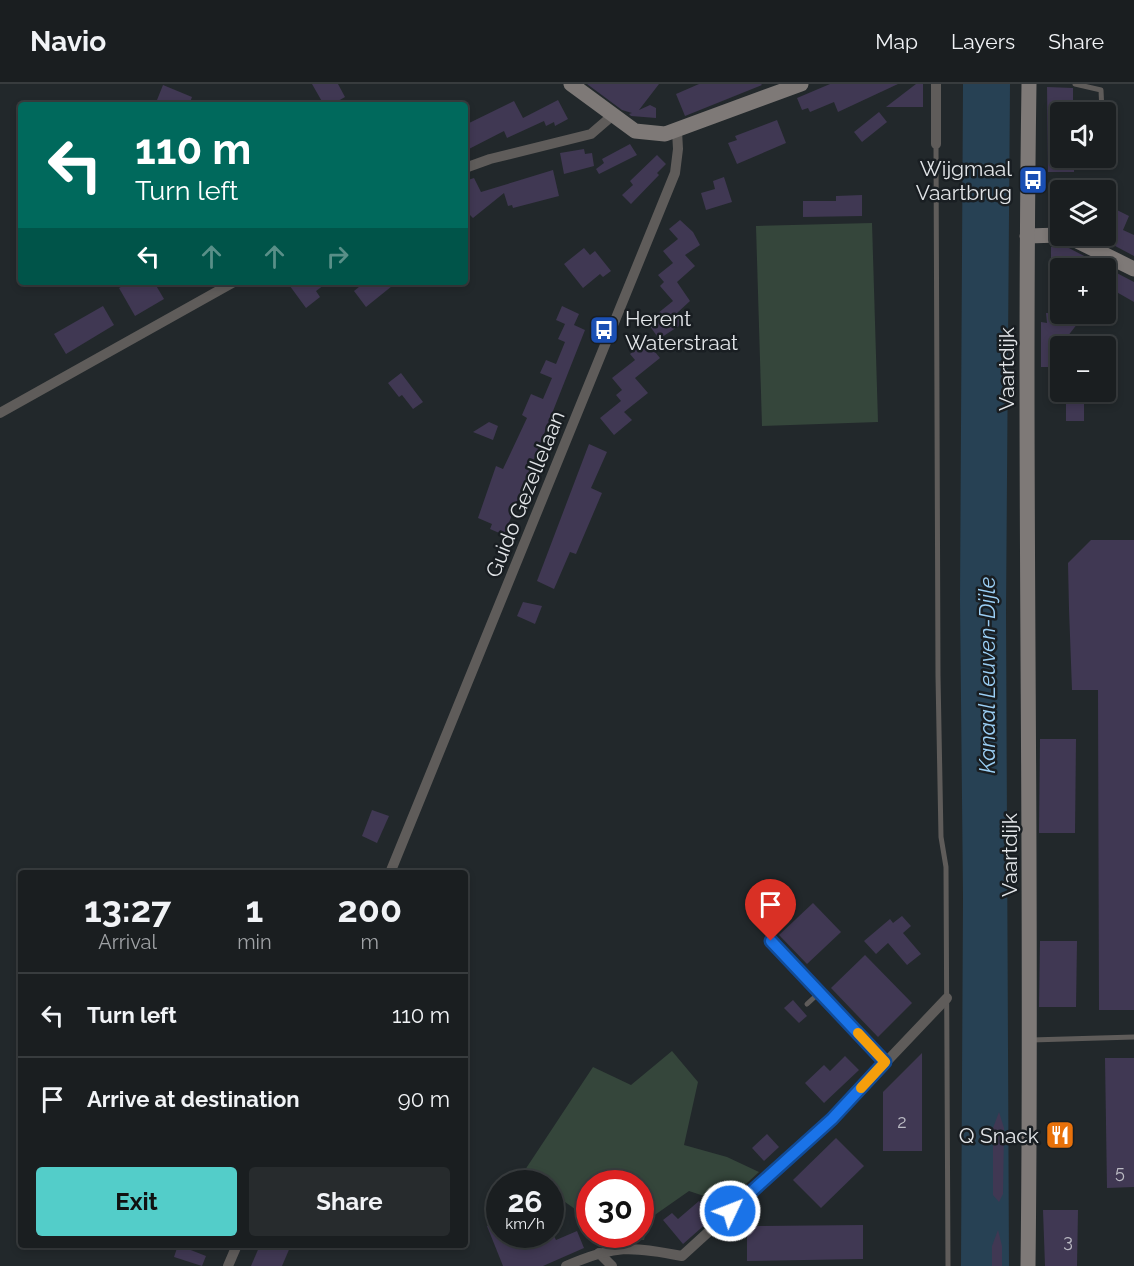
<!DOCTYPE html>
<html lang="en">
<head>
<meta charset="utf-8">
<style>
  body { margin:0; font-family:Raleway,sans-serif; background:#272b2d; color:#f1f3f6; height:100vh; display:flex; flex-direction:column; font-size:22px; white-space:nowrap }
  * { box-sizing:border-box; margin:0 }
  p { font-size:20px; color:#9fa2a5 }
  .icon { flex:none; width:33px; height:33px; fill:none; stroke:currentColor; stroke-width:2; stroke-linecap:round; stroke-linejoin:round }
  .map { position:relative; flex:1; overflow:hidden }
  .details { position:absolute; left:18px; top:786px; width:450px; height:378px; display:flex; flex-direction:column; background:#1a1e20; border-radius:6px; box-shadow:0 3px 9px #0003,0 0 0 2px #383c3e }
  .details>* { flex:none }
  .top-card { position:absolute; left:18px; top:18px; width:450px; height:183px; border-radius:6px; box-shadow:0 3px 9px #0003,0 0 0 2px #383c3e; background:#00695c; color:#fff; overflow:hidden }
  .controls { position:absolute; left:1050px; top:18px; display:grid; gap:12px }
  .controls a { display:grid; place-items:center; width:66px; height:66px; border-radius:6px; background:#1a1e20; box-shadow:0 3px 9px #0003,0 0 0 2px #383c3e; font-size:30px }
  .speed { position:absolute; left:486px; top:1086px; display:flex; gap:12px; font-size:30px; font-weight:700; text-align:center }
  .speed>* { display:grid; place-content:center; width:78px; height:78px; border-radius:50%; background:#1a1e20; box-shadow:0 3px 9px #0003,0 0 0 2px #383c3e; line-height:1 }
  .speed small { font-size:15px; font-weight:400 }
  .speed .limit { border:9px solid #d22; background:#fff; color:#111 }
  .pin { position:absolute; display:grid; place-items:center; width:51px; height:51px; color:#fff; margin:-62px -26px; border-radius:50% 50% 50% 0; rotate:-45deg; box-shadow:0 0 6px #0007 }
  .pin .icon { rotate:45deg }
  .me { position:absolute; width:66px; margin:-33px; rotate:47deg; stroke-linejoin:round; filter:drop-shadow(0 0 4px #0008) }
  .turn { display:flex; align-items:center; gap:21px; height:126px; padding:0 18px; font-size:27px }
  .turn .icon { width:78px; height:78px; stroke-width:2.5 }
  .turn b { display:block; font-size:42px; line-height:51px }
  .lanes { display:flex; align-items:center; height:57px; padding:0 18px; background:#0003; justify-content:center; gap:30px; direction:ltr }
  .lanes .off { opacity:.35 }
  .eta { display:flex; justify-content:space-evenly; align-items:center; height:102px; text-align:center }
  .eta b { font-size:36px; font-weight:700; line-height:42px }
  .primary-button { display:flex; gap:12px; margin-top:auto; padding:12px 18px }
  .primary-button a { flex:1; height:69px; border-radius:6px; background:#53cdc9; color:#111; font-size:24px; font-weight:700; line-height:69px; text-align:center }
  .primary-button a+a { background:#272b2d; color:#f1f3f6 }
  ul { padding:0; list-style:none }
  li { display:flex; align-items:center; gap:18px; height:84px; padding:0 18px; border-top:2px solid #383c3e }
  li div { flex:1 }
  li b { display:block; font-size:22px }
  li em { font-style:normal }
  header { display:flex; align-items:center; gap:36px; box-sizing:border-box; height:84px; padding:0 30px; background:#1a1e20; border-bottom:2px solid #383c3e }
  header strong { font-size:28px }
  nav { display:flex; gap:33px; margin-inline-start:auto; font-size:21px }
  .map>svg:first-child { display:block }
  .green { fill:#35463b }
  .water { fill:#274154 }
  .building { fill:#403853 }
  .lines { fill:none; stroke-linecap:round; stroke-linejoin:round }
  .lane { stroke:#5f5c5a; stroke-width:5 }
  .street { stroke:#5f5c5a; stroke-width:10 }
  .secondary { stroke:#7e7977; stroke-width:15 }
  .route-casing { stroke:#114b97; stroke-width:15 }
  .route { stroke:#1a73e8; stroke-width:10 }
  .slow { stroke:#f59e0b; stroke-width:10 }
  .labels { text-anchor:middle; dominant-baseline:central; stroke-width:5; stroke-linejoin:round; paint-order:stroke }
  .number-label { font-size:18px; fill:#babac3 }
  .poi-label { font-size:21px; fill:#e2e5e8; stroke:#191e22; text-anchor:end }
  .street-label { font-size:21px; fill:#e2e5e8; stroke:#191e22 }
  .water-label { font-size:22px; font-style:italic; fill:#9bcff5; stroke:#191e22 }
</style>
</head>
<body>
<header>
<strong>Navio</strong>
<nav><a>Map</a><a>Layers</a><a>Share</a></nav>
</header>
<div class="map">
<svg width="1134" height="1182" viewBox="0 0 1134 1182">
  <rect width="100%" height="100%" fill="#22282b"/>
  <g class="green">
    <polygon points="872,139 878,338 762,342 756,142"/>
    <polygon points="672,967 698,998 684,1061 727,1073 759,1088 736,1109 723,1096 707,1113 689,1107 649,1135 644,1156 618,1155 604,1160 600,1151 640,1150 640,1100 590,1100 589,1135 551,1108 550,1100 538,1099 523,1089 593,983 631,1001"/>
  </g>
  <polygon class="water" points="963,0 1010,0 1006,527 1009,1182 961,1182 963,813 960,516"/>
  <g class="building">
    <polygon points="312,0 338,0 345,13 338,17 340,21 324,21"/>
    <polygon points="587,0 659,0 639,26 650,21 656,24 656,34 631,32 629,30 632,29 622,26"/>
    <polygon points="699,0 761,0 762,1 685,32 676,10"/>
    <polygon points="830,0 898,0 838,28 834,18 810,28 808,24 802,26 797,14"/>
    <polygon points="916,0 923,0 923,23 886,23"/>
    <polygon points="163,1 192,13 189,21 155,21"/>
    <polygon points="1047,3 1073,4 1073,28 1060,28 1060,74 1074,74 1074,88 1048,88"/>
    <polygon points="558,16 568,35 555,42 554,38 546,42 544,37 507,54 504,47 465,67 465,41 514,17 523,34"/>
    <polygon points="879,28 887,38 862,58 854,48"/>
    <polygon points="777,36 786,59 737,80 728,59 737,56 735,52"/>
    <polygon points="630,60 637,71 599,90 596,85 604,79 602,75"/>
    <polygon points="584,65 585,70 592,69 594,82 564,90 560,69"/>
    <polygon points="657,71 666,80 657,89 659,91 631,120 622,111 633,101 630,97"/>
    <polygon points="553,86 559,112 513,124 512,121 508,122 504,109 473,134 470,131 465,134 465,97 474,94 481,108"/>
    <polygon points="724,93 732,118 706,126 701,109 715,105 713,97"/>
    <polygon points="862,111 862,132 803,133 803,117 836,117 836,112"/>
    <polygon points="1117,126 1129,132 1123,146 1134,151 1134,172 1102,155"/>
    <polygon points="680,136 693,148 700,161 685,171 695,182 677,198 690,217 677,229 685,238 659,255 647,238 673,217 660,202 664,198 658,191 673,179 663,167 678,155 669,145"/>
    <polygon points="1065,162 1134,198 1134,218 1106,202 1106,184 1051,184 1051,163"/>
    <polygon points="584,164 590,171 595,167 611,187 603,193 600,190 583,204 564,180"/>
    <polygon points="129,198 154,198 164,215 135,232 119,204"/>
    <polygon points="287,198 328,198 316,207 320,213 306,224"/>
    <polygon points="365,198 397,198 366,223 354,207"/>
    <polygon points="103,222 114,241 66,270 54,250"/>
    <polygon points="562,222 579,230 574,241 585,246 504,451 490,445 492,440 478,434 496,382 503,385 527,334 522,331 531,310 543,315 552,294 540,289 546,276 556,280 565,258 558,255 565,240 556,236"/>
    <polygon points="1046,229 1085,230 1060,262 1060,283 1041,283 1041,238 1047,239"/>
    <polygon points="646,257 660,274 635,294 648,309 624,328 632,336 614,351 600,334 621,317 616,311 622,306 612,294 635,276 630,270"/>
    <polygon points="401,289 423,318 413,325 402,311 399,313 388,299"/>
    <rect x="1066" y="317" width="18" height="20"/>
    <polygon points="489,338 498,342 493,356 473,348"/>
    <polygon points="589,360 607,368 591,404 602,409 576,470 570,468 554,505 537,497"/>
    <polygon points="1091,456 1134,456 1134,926 1099,926 1098,606 1072,606 1069,525 1068,479"/>
    <polygon points="523,518 542,522 535,540 517,532"/>
    <polygon points="1040,655 1076,655 1075,749 1039,749"/>
    <polygon points="372,726 389,732 377,759 362,752"/>
    <polygon points="813,819 841,848 807,880 779,851"/>
    <polygon points="902,832 911,842 903,849 921,870 907,881 888,859 876,870 864,857 890,835 893,839"/>
    <polygon points="1040,857 1077,857 1076,923 1039,923"/>
    <polygon points="865,871 912,919 878,953 831,904"/>
    <polygon points="793,916 807,932 799,939 784,924"/>
    <polygon points="922,969 922,1067 883,1067 883,1008"/>
    <polygon points="845,972 859,986 824,1019 805,999 824,981 830,987"/>
    <polygon points="1105,974 1134,974 1134,1103 1107,1104"/>
    <polygon points="999,1028 1004,1044 1003,1110 999,1118 993,1111 993,1044"/>
    <polygon points="767,1050 779,1063 764,1077 752,1064"/>
    <polygon points="836,1054 864,1082 821,1124 793,1096"/>
    <polygon points="699,1117 706,1125 710,1121 717,1130 683,1160 663,1136 672,1129 678,1135"/>
    <polygon points="1043,1126 1078,1126 1077,1182 1045,1182"/>
    <polygon points="500,1137 500,1150 553,1150 556,1156 577,1147 584,1164 543,1182 503,1182 487,1142"/>
    <polygon points="863,1141 863,1175 747,1177 747,1145 750,1142"/>
    <polygon points="998,1146 1002,1162 1002,1182 992,1182 992,1162"/>
    <polygon points="178,1161 206,1172 202,1182 174,1173"/>
    <polygon points="260,1161 291,1161 282,1182 251,1182"/>
  </g>
  <g class="lines">
    <g class="lane">
      <polyline points="1075,0 1101,6 1102,28"/>
      <polyline points="936,60 938,592 941,753 946,783 948,1182"/>
      <polyline points="771,857 885,978"/>
      <polyline points="807,920 819,909"/>
      <polyline points="1031,956 1134,953"/>
    </g>
    <g class="street">
      <polyline points="936,0 936,60"/>
      <polyline points="465,84 490,75 591,50 613,31"/>
      <polyline points="0,329 234,198"/>
      <polyline points="390,789 675,89 678,65 677,47"/>
      <polyline points="599,1169 612,1182"/>
      <polyline points="228,1182 237,1161"/>
      <path d="M566 1182C614 1161 631 1162 682 1172L832 1035 947 914"/>
    </g>
    <g class="secondary">
      <polyline points="571,0 635,47 665,50 801,0"/>
      <polyline points="1027,152 1060,151"/>
      <polyline points="1067,152 1134,185"/>
      <path d="M1028 1182C1033 788 1023 394 1029 0"/>
    </g>
  </g>
  <g class="lines">
    <g class="route-casing">
      <polyline id="route" points="730,1127 832,1035 885,978 771,857"/>
    </g>
    <use href="#route" class="route"/>
    <polyline class="slow" points="858,949 885,978 861,1004"/>
  </g>
  <defs>
    <g id="bus-square" transform="scale(1.5)"><rect x="-9" y="-9" width="18" height="18" rx="4" fill="#1a4fb4" stroke="#191e22"/><path d="M-5-6H5V4H4V6H2V4H-2V6H-4V4H-5ZM-3.5-4V0h7V-4ZM-3.5 1.2v1.5H-2V1.2ZM2 1.2v1.5H3.5V1.2Z" fill="#fff"/></g>
    <g id="restaurant-square" transform="scale(1.5)"><rect x="-9" y="-9" width="18" height="18" rx="4" fill="#e8710a" stroke="#191e22"/><path d="M-5-6h1v4h1v-4h1v4h1v-4h1v5L-1.5 .5V6h-2V.5L-5-1ZM5-6V6H3V1.5H1.5Q1.5-4 5-6Z" fill="#fff"/></g>
  </defs>
  <g fill-rule="evenodd">
    <use href="#bus-square" x="1033" y="96"/>
    <use href="#bus-square" x="604" y="246"/>
    <use href="#restaurant-square" x="1060" y="1051"/>
  </g>
  <g class="labels">
    <g class="number-label">
      <text x="902" y="1037">2</text>
      <text x="1120" y="1087">5</text>
      <text x="1068" y="1156">3</text>
    </g>
    <g class="poi-label">
      <text x="1012" y="84">Wijgmaal<tspan x="1012" dy="24">Vaartbrug</tspan></text>
      <text x="625" y="234" text-anchor="start">Herent<tspan x="625" dy="24">Waterstraat</tspan></text>
      <text x="1039" y="1051">Q Snack</text>
    </g>
    <g class="street-label">
      <text transform="translate(1006 285) rotate(-90)">Vaartdijk</text>
      <text transform="translate(525 410) rotate(-68)">Guido Gezellelaan</text>
      <text transform="translate(1009 771) rotate(-90)">Vaartdijk</text>
    </g>
    <g class="water-label">
      <text transform="translate(987 591) rotate(-90)">Kanaal Leuven-Dijle</text>
    </g>
  </g>
</svg>
<div class="controls">
<a><svg class="icon" aria-label="sound" viewBox="0 0 24 24"><path d="M4 9h4l5-4v14l-5-4H4zM17 9q2 3 0 6"/></svg></a>
<a><svg class="icon" aria-label="layers" viewBox="0 0 24 24"><path d="M12 4l9 5-9 5-9-5zM3 14l9 5 9-5"/></svg></a>
<a>+</a>
<a>−</a>
</div>
<div class="speed"><div>26<small>km/h</small></div><div class="limit">30</div></div>
<div class="pin" style="left:771px;top:857px;background:#d93025"><svg class="icon" aria-label="arrive" viewBox="0 0 24 24"><path d="M6 21V4h12l-3 4 3 4H6"/></svg></div>
<svg class="me" style="left:730px;top:1127px" viewBox="-20 -20 40 40"><circle r="17" fill="#1a73e8" stroke="#fff" stroke-width="3"/><path d="M0-11L8 9 0 5-8 9z" fill="#fff"/></svg>
<div class="top-card">
<div class="turn"><svg class="icon" aria-label="left" viewBox="0 0 24 24"><path d="M17 20v-9H6M10 6l-5 5 5 5"/></svg><div><b>110 m</b>Turn left</div></div>
<div class="lanes"><svg class="icon" aria-label="left" viewBox="0 0 24 24"><path d="M17 20v-9H6M10 6l-5 5 5 5"/></svg><svg class="icon off" aria-label="ahead" viewBox="0 0 24 24"><path d="M12 20V5M6 11l6-6 6 6"/></svg><svg class="icon off" aria-label="ahead" viewBox="0 0 24 24"><path d="M12 20V5M6 11l6-6 6 6"/></svg><svg class="icon off" aria-label="right" viewBox="0 0 24 24"><path d="M7 20v-9h11M14 6l5 5-5 5"/></svg></div>
</div>
<section class="details">
<div class="eta">
<div><b>13:27</b><p>Arrival</p></div>
<div><b>1</b><p>min</p></div>
<div><b>200</b><p>m</p></div>
</div>
<ul>
<li><svg class="icon" aria-label="left" viewBox="0 0 24 24"><path d="M17 20v-9H6M10 6l-5 5 5 5"/></svg><div><b>Turn left</b></div><em>110 m</em></li>
<li><svg class="icon" aria-label="arrive" viewBox="0 0 24 24"><path d="M6 21V4h12l-3 4 3 4H6"/></svg><div><b>Arrive at destination</b></div><em>90 m</em></li>
</ul>
<div class="primary-button"><a>Exit</a><a>Share</a></div>
</section>
</div>
</body>
</html>
